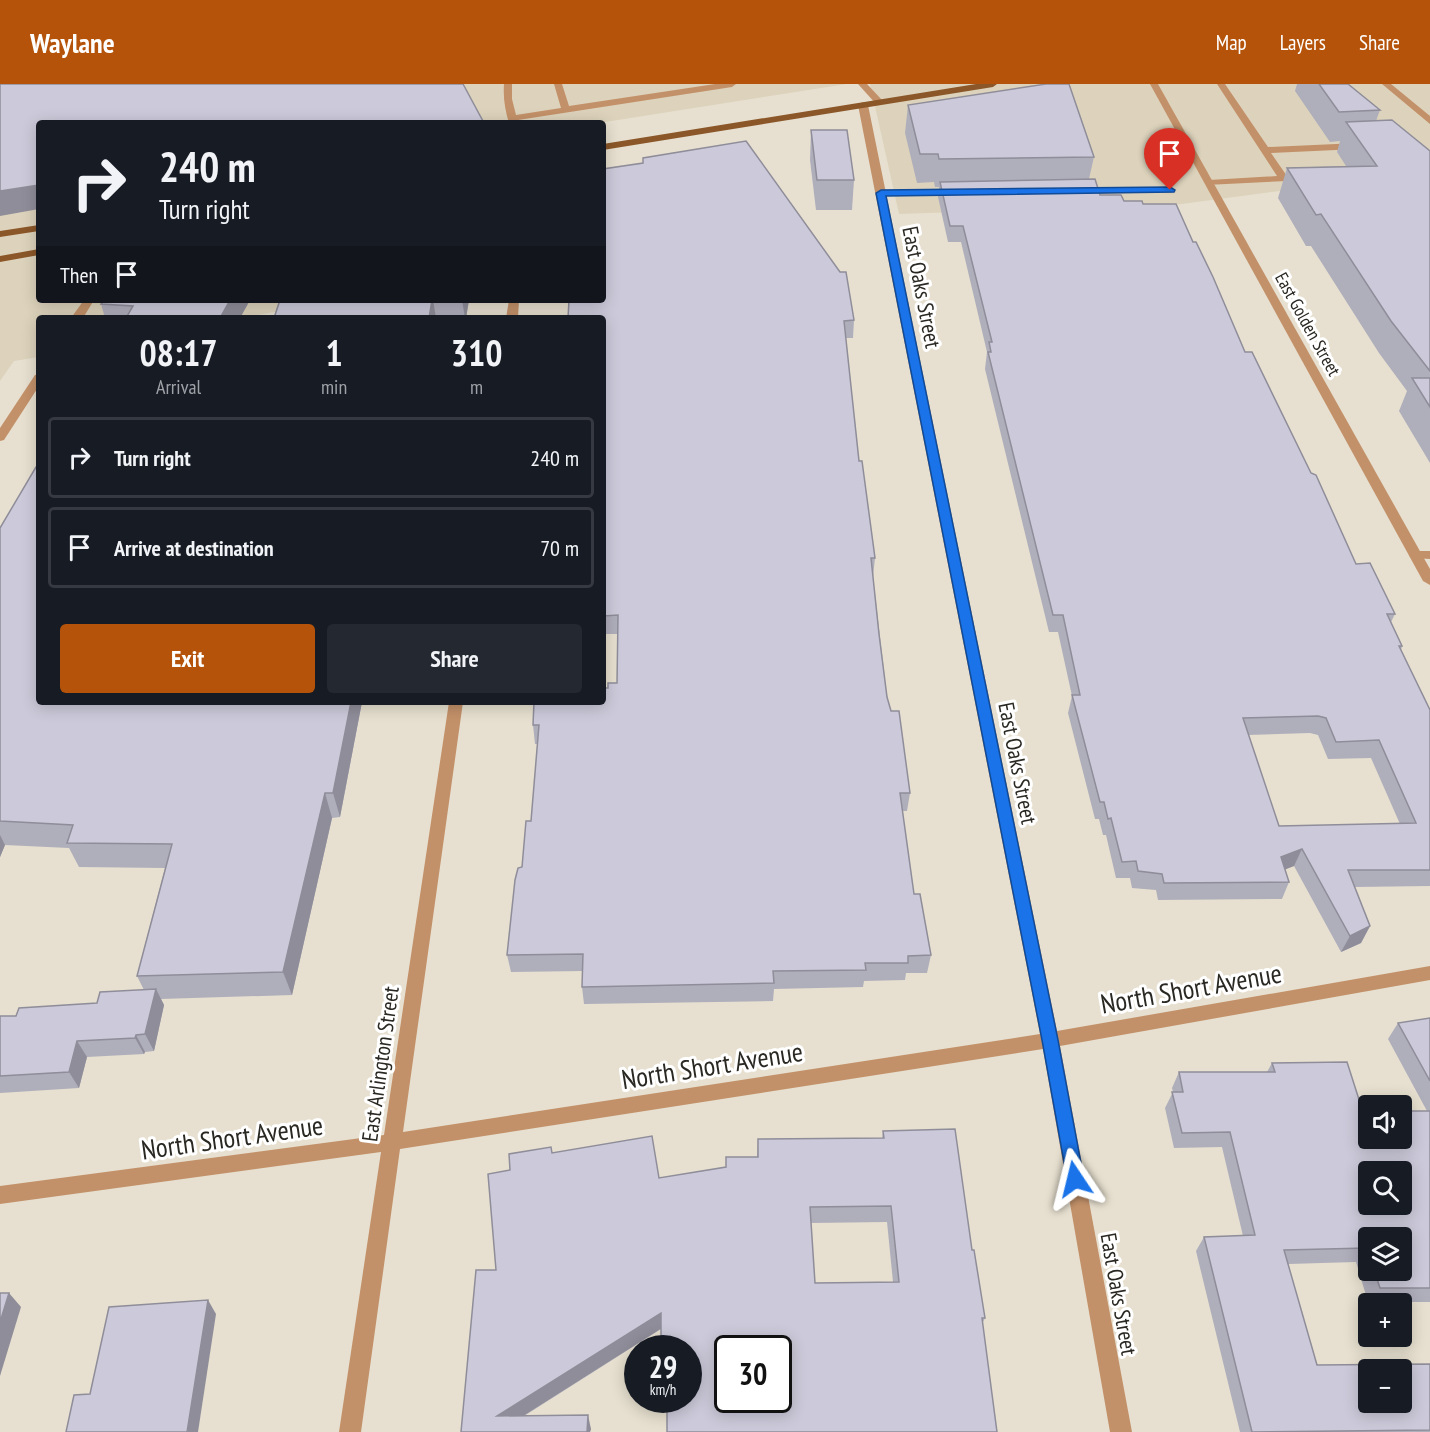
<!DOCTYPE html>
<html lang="en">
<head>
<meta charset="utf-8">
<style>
  body { margin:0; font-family:"PT Sans Narrow",sans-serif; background:#242831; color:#f1f3f6; height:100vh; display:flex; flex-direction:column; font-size:22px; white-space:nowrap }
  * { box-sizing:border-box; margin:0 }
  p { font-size:20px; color:#9ea1a6 }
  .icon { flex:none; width:33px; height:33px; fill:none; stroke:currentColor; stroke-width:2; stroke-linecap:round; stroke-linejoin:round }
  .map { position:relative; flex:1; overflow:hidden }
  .drawer { position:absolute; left:36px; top:231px; width:570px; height:390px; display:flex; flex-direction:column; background:#171b24; border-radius:6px; box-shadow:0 3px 15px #0003 }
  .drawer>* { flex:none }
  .top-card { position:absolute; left:36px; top:36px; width:570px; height:183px; border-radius:6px; box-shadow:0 3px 15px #0003; background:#171b24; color:#f1f3f6; overflow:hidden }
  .fabs { position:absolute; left:1358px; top:1011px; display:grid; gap:12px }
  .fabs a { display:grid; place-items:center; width:54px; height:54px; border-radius:6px; background:#171b24; box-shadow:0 3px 15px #0003; font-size:30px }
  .speed { position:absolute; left:624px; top:1251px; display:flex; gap:12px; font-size:30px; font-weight:700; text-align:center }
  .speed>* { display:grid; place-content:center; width:78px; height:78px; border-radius:50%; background:#171b24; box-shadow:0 3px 15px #0003; line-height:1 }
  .speed small { font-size:15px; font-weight:400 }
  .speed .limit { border:3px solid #111; border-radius:9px; background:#fff; color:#111 }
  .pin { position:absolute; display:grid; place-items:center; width:51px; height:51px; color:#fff; margin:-62px -26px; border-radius:50% 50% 50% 0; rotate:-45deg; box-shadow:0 0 6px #0007 }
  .pin .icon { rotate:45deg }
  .me { position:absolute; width:66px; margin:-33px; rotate:350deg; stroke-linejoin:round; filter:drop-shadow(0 0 4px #0008) }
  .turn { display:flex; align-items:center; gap:21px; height:126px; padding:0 24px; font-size:27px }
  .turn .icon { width:78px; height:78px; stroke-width:2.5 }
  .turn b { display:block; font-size:42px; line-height:51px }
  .then { display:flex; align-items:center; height:57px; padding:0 24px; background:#0003; gap:12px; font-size:22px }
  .eta { display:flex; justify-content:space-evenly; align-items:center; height:102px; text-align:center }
  .eta b { font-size:36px; font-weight:700; line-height:42px }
  .action { display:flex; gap:12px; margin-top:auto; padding:12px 24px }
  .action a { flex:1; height:69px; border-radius:6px; background:#b45309; color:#fff; font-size:24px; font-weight:700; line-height:69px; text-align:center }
  .action a+a { background:#242831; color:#f1f3f6 }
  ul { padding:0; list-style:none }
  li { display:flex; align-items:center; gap:18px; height:81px; margin:0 12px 9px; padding:0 12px; border:3px solid #363941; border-radius:6px }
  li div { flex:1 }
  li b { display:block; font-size:22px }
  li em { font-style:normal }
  header { display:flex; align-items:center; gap:36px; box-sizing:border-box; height:84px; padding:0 30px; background:#b45309; color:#fff }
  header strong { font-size:28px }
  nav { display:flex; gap:33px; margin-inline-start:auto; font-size:21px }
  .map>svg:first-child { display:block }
  .built { fill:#ddd3bc }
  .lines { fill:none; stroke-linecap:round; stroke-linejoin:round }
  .lane { fill:#c39169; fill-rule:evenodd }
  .street { fill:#c39169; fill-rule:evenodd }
  .primary { fill:#8b5729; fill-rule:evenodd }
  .wall { fill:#afaebb; fill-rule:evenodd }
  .shaded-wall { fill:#8f8d99 }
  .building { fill:#cccada; stroke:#8f8d99; stroke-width:1.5; fill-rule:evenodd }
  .route { fill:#1a73e8; stroke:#114b97; stroke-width:1.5 }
  .labels { text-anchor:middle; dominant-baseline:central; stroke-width:6; stroke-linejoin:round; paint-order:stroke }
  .far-street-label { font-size:18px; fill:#2a2822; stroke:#fff }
  .street-label { font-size:22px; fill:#2a2822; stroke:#fff }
  .near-street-label { font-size:27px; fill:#2a2822; stroke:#fff }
</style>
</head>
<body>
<header>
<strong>Waylane</strong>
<nav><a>Map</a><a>Layers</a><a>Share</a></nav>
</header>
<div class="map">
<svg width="1430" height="1348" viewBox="0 0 1430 1348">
  <rect width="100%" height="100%" fill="#e7e0d0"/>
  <g class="built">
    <polygon points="0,0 847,0 599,39 39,39 39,216 303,216 301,223 242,234 39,234 39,273 14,277 0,297"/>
    <polygon points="870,0 1430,0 1430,87 1174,121 899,130"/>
  </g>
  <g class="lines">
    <g class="lane">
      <path d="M504 0H512V15L516 31 561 24 554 0H562L569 22 715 0H736L732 3 518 36 519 39H509C505 26 503 14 504 0Z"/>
      <polygon points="858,0 867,0 882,16 882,20 876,20"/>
      <polygon points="1217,0 1225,0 1268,63 1358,59 1363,62 1358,65 1271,69 1289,95 1287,97 1206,101 1206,97 1209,96 1277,92"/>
      <polygon points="1382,0 1391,0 1430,32 1430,40"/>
      <polygon points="1170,103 1173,104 1173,108 1079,110 1074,107 1079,104"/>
      <polygon points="959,105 964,108 962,110 881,112 876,109 881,106"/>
      <polygon points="1416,467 1430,467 1430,475 1411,474 1409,471 1411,468"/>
    </g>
    <g class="street">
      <polygon points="1150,0 1158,0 1430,485 1430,501 1423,497"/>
      <polygon points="863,18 868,21 1057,947 1430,882 1430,896 1060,962 1132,1348 1110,1348 1043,965 400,1065 361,1348 339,1348 381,1068 0,1120 0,1102 384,1051 449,618 463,618 403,1048 1040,950 858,21"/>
      <polygon points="84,216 94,216 83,234 71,234"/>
      <polygon points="509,216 519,216 518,234 506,234"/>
      <polygon points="39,290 39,302 4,356 0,357 0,344 35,291"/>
    </g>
    <g class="primary">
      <polygon points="976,0 997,0 993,3 603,66 603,60"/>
      <polygon points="39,141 39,147 0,153 0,147"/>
      <polygon points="39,165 39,171 0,178 0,172"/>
    </g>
  </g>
  <g class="wall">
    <polygon points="1297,0 1348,0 1380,26 1376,37 1430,67 1430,379 1399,327 1407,307 1379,269 1311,162 1306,162 1278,114 1287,84 1346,82 1337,68 1340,57 1330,58 1295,7"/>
    <path d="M908 21 1094 73 1089 95 1100 111 1124 117 1143 120 1193 158 1245 268 1311 389 1356 480 1395 530 1391 538 1402 562 1401 566 1430 626V802L1355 803 1370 842 1361 859 1341 868 1294 782 1285 785 1289 798 1282 815 1158 816 1156 806 1132 804 1130 794H1116L1106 751H1103L1099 735H1095L1068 629 1072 612 1058 548H1049L985 285 987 268 961 158H948L938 113 939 103H935L934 98 917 99 905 49ZM1310 649 1318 651 1328 675 1371 674 1400 740 1279 742 1248 651Z"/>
    <polygon points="811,46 854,96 852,126 816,126 810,76"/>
    <polygon points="104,216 250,216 240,234 105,234 101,220"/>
    <polygon points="280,216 469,216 466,234 274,234"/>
    <polygon points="603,234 854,236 853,254 846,254 859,377 875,474 873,493 887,613 910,709 907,727 902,727 914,810 931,871 927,889 906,889 905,896 864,897 863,903 774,905 773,917 584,920 582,903 583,887 511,888 507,871 522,783 531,737 538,660 535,660 533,641 617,599 618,550 603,550"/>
    <polygon points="0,444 39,618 362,618 340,733 332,734 292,911 161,915 164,921 154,967 145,968 144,970 87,973 79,1004 0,1009 0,932 16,932 97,919 144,906 137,892 165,784 79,783 69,764 5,761 0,773"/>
    <path d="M1430 934V1218H1368L1356 1178 1288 1180 1317 1281 1430 1280V1348H1240L1196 1167 1204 1153 1243 1152 1222 1063 1174 1064 1165 1024 1173 1008 1172 1004 1179 988H1267L1272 979 1363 1028 1427 1027 1388 955 1398 939ZM1368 1154 1401 1186H1368Z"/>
    <path d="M883 1047 972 1166 985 1234 982 1240 688 1316 661 1245 524 1332 591 1345 590 1348H461L496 1186 510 1086 552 1069 659 1094 726 1083 757 1073 758 1055 882 1054ZM887 1138 893 1198 815 1199 811 1139Z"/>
  </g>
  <g class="shaded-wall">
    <polygon points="39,101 39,125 0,132 0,107"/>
    <polygon points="230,216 250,216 240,234 220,234"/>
    <polygon points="432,216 433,216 436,234 429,234"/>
    <polygon points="462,216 469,216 466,234 465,234"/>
    <polygon points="351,618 362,618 340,733 333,709"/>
    <polygon points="325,709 332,734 292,911 283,888"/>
    <polygon points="0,751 5,761 0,773"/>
    <polygon points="1302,765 1294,782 1274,790 1281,773"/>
    <polygon points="1370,842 1361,859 1341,868 1350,852"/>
    <polygon points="156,905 164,921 154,967 145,950"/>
    <polygon points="136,951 145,968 144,970 135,954"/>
    <polygon points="77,957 87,973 79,1004 69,988"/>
    <polygon points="9,1209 21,1223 0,1292 0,1238"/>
    <polygon points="208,1216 216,1230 198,1348 187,1348"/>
    <polygon points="661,1229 662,1244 501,1346 497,1332"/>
    <polygon points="588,1331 591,1345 590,1348 587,1348"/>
  </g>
  <g class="building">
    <polygon points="0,0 463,0 484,39 39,39 39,101 0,107"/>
    <polygon points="1046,0 1069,0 1094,73 939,75 938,70 920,70 908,21"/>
    <polygon points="1319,0 1348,0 1380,26 1339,28"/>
    <polygon points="1392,36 1430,67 1430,287 1391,237 1321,130 1316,131 1287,84 1377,82 1346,38"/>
    <polygon points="811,46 847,46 854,96 817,96"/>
    <polygon points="746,57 840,188 846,188 854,236 844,237 859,377 862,377 875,474 871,474 879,550 887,613 891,627 899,627 910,709 900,709 914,810 920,810 931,871 908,872 908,879 865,879 866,886 773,887 774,899 582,903 583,870 507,871 515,796 518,784 522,783 526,737 531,737 539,641 533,641 534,618 603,618 603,604 608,604 608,599 617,599 618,531 603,532 603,234 568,234 569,216 603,216 603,85 643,79 643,74"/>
    <path d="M1095 95 1100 111H1121L1124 117H1142L1143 120H1176L1193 158H1196L1213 193 1245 268H1252L1311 389 1316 391 1356 480 1370 479 1395 530H1387L1402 562H1399L1430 626V786H1348L1370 842 1350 852 1302 765 1281 773 1289 798 1164 799 1162 790 1138 787 1136 777 1122 778 1111 734 1108 735 1104 718H1100L1072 611H1080L1063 531H1053L988 268H991L989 258H992L963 142H950L940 98ZM1318 632 1326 634 1336 658 1379 656 1416 739 1279 742 1243 634Z"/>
    <polygon points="104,216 230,216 220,234 126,234 133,222 101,220"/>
    <polygon points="280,216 432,216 429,234 274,234"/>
    <polygon points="1412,294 1430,294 1430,323"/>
    <polygon points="36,383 39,383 39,618 351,618 333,709 325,709 283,888 137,892 172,760 67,759 73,741 0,737 0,444"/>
    <polygon points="156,905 145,950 136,951 135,954 77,957 69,988 0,992 0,932 16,932 19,924 97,919 100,908"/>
    <polygon points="1430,934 1430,997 1398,939"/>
    <path d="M1347 978 1363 1028H1368V1054H1401V1027H1430V1204H1380L1374 1186H1401V1154H1368V1167L1367 1164 1284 1166 1317 1281 1430 1280V1346L1252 1348 1204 1153 1255 1151 1230 1048 1182 1049 1172 1008H1183L1179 988H1275L1272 979ZM1368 1088H1401V1120H1368ZM1368 1286H1401V1318H1368Z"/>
    <path d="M955 1045 972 1166H974L985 1234H982L997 1348H667V1316H688V1264H661V1229L497 1332 588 1331 587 1348H461L476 1186H496L488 1090 510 1086 509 1070 551 1063 552 1069 652 1052 659 1094 726 1083V1073H758V1055L884 1054 883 1047ZM891 1122 899 1198 815 1199 810 1123ZM728 1264H778V1316H728Z"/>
    <polygon points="0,1209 9,1209 0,1238"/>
    <polygon points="208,1216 187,1348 66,1348 74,1311 90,1310 109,1223"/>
  </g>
  <polygon class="route" points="1170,103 1175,106 1174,108 886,112 1058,956 1084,1095 1081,1100 1075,1103 1069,1100 1067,1095 1042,956 876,109 881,106"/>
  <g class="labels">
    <g class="far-street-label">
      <text transform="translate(1308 240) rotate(61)">East Golden Street</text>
    </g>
    <g class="street-label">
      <text transform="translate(922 203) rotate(79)">East Oaks Street</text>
      <text transform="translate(1018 679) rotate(79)">East Oaks Street</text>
      <text transform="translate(380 980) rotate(-82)">East Arlington Street</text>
      <text transform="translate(1119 1210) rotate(80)">East Oaks Street</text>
    </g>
    <g class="near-street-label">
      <text transform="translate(1191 904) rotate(-10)">North Short Avenue</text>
      <text transform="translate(712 981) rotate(-9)">North Short Avenue</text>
      <text transform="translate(232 1053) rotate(-8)">North Short Avenue</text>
    </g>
  </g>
</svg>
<div class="fabs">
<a><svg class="icon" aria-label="sound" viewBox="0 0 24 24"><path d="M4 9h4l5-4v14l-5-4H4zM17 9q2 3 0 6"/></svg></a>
<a><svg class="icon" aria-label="search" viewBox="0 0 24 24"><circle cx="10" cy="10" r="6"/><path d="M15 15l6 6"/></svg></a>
<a><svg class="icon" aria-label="layers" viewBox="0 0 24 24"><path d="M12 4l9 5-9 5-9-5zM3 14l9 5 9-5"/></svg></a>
<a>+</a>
<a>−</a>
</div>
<div class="speed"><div>29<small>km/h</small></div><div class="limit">30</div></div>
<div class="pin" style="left:1170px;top:106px;background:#d93025"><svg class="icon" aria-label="arrive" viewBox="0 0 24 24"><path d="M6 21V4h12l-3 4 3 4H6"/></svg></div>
<svg class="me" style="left:1075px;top:1095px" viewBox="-20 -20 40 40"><path d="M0-17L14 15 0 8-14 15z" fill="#1a73e8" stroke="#fff" stroke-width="4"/></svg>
<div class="top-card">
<div class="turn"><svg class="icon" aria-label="right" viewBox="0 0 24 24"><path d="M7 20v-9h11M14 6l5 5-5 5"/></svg><div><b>240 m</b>Turn right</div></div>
<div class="then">Then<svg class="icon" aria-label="arrive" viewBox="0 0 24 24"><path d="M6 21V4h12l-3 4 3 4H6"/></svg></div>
</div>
<section class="drawer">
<div class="eta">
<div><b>08:17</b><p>Arrival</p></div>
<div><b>1</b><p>min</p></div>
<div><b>310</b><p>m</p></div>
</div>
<ul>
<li><svg class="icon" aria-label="right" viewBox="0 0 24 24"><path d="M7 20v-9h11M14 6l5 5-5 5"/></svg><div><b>Turn right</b></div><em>240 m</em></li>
<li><svg class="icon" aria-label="arrive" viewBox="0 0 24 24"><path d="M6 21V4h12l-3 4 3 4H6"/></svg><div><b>Arrive at destination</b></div><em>70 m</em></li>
</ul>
<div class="action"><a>Exit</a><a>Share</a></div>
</section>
</div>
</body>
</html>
